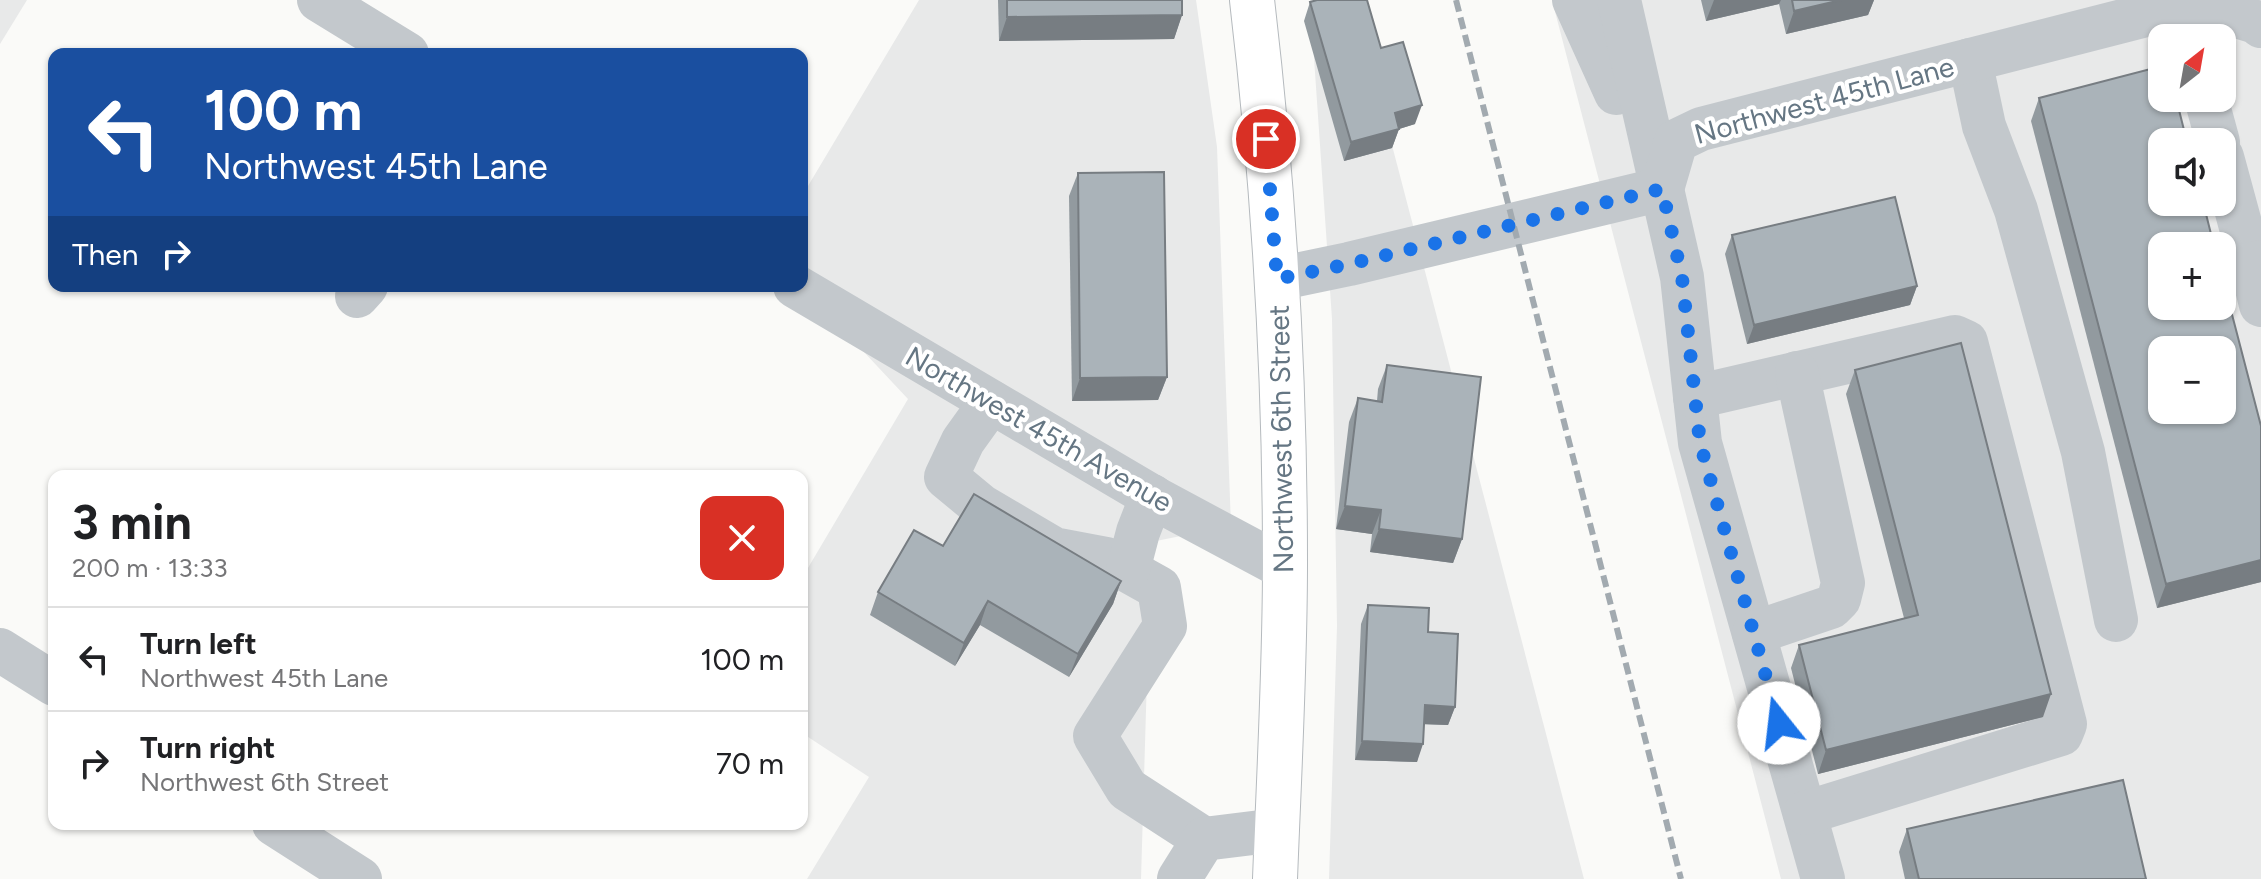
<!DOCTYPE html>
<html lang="en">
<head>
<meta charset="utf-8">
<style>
  body { margin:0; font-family:Figtree,sans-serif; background:#f6f6f6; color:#202124; height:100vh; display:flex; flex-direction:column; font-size:30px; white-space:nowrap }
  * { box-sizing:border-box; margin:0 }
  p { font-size:26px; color:#757577 }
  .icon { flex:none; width:44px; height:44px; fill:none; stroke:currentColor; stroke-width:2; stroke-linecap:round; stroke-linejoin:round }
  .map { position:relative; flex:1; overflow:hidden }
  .sheet { position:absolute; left:48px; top:470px; width:760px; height:360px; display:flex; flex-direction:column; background:#fff; border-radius:16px; box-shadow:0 2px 6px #0004 }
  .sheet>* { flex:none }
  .top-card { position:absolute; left:48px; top:48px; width:760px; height:244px; border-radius:16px; box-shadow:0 2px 6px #0004; background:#1a4fa0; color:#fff; overflow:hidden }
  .needle { width:52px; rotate:31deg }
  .buttons { position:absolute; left:2148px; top:24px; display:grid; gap:16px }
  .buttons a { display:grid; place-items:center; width:88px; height:88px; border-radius:16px; background:#fff; box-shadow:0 2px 6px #0004; font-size:40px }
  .pin { position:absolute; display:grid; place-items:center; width:68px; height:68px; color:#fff; margin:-34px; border:4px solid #fff; border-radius:50%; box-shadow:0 2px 8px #0007 }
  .me { position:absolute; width:88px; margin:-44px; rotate:344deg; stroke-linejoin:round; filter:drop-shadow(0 0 6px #0008) }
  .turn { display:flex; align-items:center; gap:28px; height:168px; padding:0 24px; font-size:36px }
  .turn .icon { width:104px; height:104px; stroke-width:2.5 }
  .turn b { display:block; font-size:56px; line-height:68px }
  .then { display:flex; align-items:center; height:76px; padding:0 24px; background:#0003; gap:16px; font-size:30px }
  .round { display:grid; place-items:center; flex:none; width:84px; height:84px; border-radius:16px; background:#f6f6f6 }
  .overview { display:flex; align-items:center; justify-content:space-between; height:136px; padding:0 24px }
  h1 { font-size:48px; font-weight:700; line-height:60px }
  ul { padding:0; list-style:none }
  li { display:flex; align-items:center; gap:24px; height:104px; padding:0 24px; border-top:2px solid #e0e0e0 }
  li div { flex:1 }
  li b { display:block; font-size:30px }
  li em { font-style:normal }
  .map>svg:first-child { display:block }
  .built { fill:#e8e9e9; fill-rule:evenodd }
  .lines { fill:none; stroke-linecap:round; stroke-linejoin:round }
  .major-casing { stroke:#b5babe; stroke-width:46 }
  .minor { stroke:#c3c8cc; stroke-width:44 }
  .major { stroke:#fff; stroke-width:44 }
  .rail { stroke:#a2aab0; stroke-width:6; stroke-dasharray:12 6; stroke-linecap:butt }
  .wall { fill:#929a9f }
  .shaded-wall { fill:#777d82 }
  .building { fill:#aab3b9; stroke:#777d82; stroke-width:2; fill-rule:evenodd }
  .route { stroke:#1a73e8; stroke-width:14; stroke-dasharray:0 25.2 }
  .labels { text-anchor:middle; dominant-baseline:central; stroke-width:8; stroke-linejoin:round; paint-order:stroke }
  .street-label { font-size:28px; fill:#657683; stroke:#fff }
</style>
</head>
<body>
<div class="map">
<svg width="2261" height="879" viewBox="0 0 2261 879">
  <rect width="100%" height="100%" fill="#fafaf8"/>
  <g class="built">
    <polygon points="0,0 27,0 0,44"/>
    <polygon points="919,0 1196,0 1217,147 1231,526 1151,542 1141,879 807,879 869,777 802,733 802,578 908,399 802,286 802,196"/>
    <polygon points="1310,0 1354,0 1584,879 1329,879 1337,626 1332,319"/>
    <path d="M1552 0H2261V879H1781ZM2162 38H2222V98H2162ZM2162 142H2222V202H2162ZM2162 246H2222V306H2162ZM2162 350H2222V410H2162Z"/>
  </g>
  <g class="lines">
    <g class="major-casing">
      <path id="major" d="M1252 0C1274 187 1285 375 1285 563 1285 668 1279 774 1275 879"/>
    </g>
    <g class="minor">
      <polyline points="319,0 407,54"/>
      <polyline points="1574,0 1616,93"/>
      <polyline points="1619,0 1682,277 1700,443 1823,879"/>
      <polyline points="1970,60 1984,126 2016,210 2083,452 2116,620"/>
      <polyline points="2206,98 2218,142"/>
      <polyline points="2222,157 2251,264"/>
      <polyline points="2261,262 2251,264 2261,305"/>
      <polyline points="1277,279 1349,264 1662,189 1676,141 1701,129 2193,3 2256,22 2261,26"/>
      <polyline points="795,286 1158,500 1285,568"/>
      <polyline points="357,296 366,286"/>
      <polyline points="1695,397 1955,337 1966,342 2065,724 2061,734 1805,813"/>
      <polyline points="991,402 963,441 946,477 981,506 1054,549 1107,559 1159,588 1165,626 1095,736 1127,789 1204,839"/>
      <polyline points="1128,570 1138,532 1152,496"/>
      <polyline points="1754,633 1831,607 1839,599 1843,583 1797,373"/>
      <polyline points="0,650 54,684"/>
      <polyline points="274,824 360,879"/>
      <polyline points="1179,879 1204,839 1277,830"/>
    </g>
    <use href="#major" class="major"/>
    <polyline class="rail" points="1456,0 1681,879"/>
  </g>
  <g class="wall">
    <polygon points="998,0 1182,0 1182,15 1174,39 999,41"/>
    <polygon points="1701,0 1874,0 1868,15 1786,34 1779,4 1706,21"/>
    <polygon points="1310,2 1415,124 1399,129 1392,148 1344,161 1304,21"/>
    <polygon points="2039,98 2261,426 2261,582 2157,608 2031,121"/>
    <polygon points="1078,173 1167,377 1158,400 1072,401 1069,196"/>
    <polygon points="1732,235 1917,286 1910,305 1747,344 1725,254"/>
    <polygon points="1387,365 1462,539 1453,563 1370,552 1372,534 1336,529 1349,422 1358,398 1377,401 1378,389"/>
    <polygon points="1855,370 2043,717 1818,774 1791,668 1799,645 1904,618 1846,394"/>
    <polygon points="943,546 1121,581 1113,604 1069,677 980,625 955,666 870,615 878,592"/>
    <polygon points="1368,605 1428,632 1455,707 1448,725 1424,724 1417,762 1355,760 1361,624"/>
    <polygon points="1907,829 2146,879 1905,879 1899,852"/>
  </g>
  <g class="shaded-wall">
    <polygon points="1714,0 1781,0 1779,4 1706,21"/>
    <polygon points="1841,0 1874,0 1868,15 1786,34 1794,11"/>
    <polygon points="1182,15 1174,39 999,41 1007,17"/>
    <polygon points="1422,105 1415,124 1399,129 1392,148 1344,161 1351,142 1395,113"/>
    <polygon points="1917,286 1910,305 1747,344 1754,325"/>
    <polygon points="1167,377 1158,400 1072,401 1080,378"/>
    <polygon points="1345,506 1381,510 1372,534 1336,529"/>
    <polygon points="1379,529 1462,539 1453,563 1370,552"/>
    <polygon points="2261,560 2261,582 2157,608 2166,584"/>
    <polygon points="1121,581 1113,604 1069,677 1078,654"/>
    <polygon points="988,601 980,625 955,666 964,643"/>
    <polygon points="2051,694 2043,717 1818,774 1826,750"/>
    <polygon points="1425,705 1455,707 1448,725 1418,724"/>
    <polygon points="1362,741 1423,744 1417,762 1355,760"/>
  </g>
  <g class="building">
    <polygon points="1007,0 1182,0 1182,15 1007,17"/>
    <polygon points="1317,0 1367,0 1381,48 1403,42 1422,105 1395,113 1399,129 1351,142 1310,2"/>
    <polygon points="1792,0 1841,0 1794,11"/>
    <path d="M2162 66V98H2176L2187 142H2162V202H2203L2214 246H2162V306H2222V276L2261 426V560L2166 584 2039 98ZM2162 350H2222V410H2162Z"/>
    <polygon points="1164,172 1167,377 1080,378 1078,173"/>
    <polygon points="1895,197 1917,286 1754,325 1732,235"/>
    <polygon points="1961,343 2051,694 1826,750 1799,645 1918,615 1855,370"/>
    <polygon points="1387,365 1481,377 1462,539 1379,529 1381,510 1345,506 1358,398 1382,402"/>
    <polygon points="974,494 1121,581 1078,654 988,601 964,643 878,592 914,530 943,546"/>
    <polygon points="1368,605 1429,608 1428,632 1458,634 1455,707 1425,705 1423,744 1362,741"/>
    <polygon points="2123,780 2146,879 1919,879 1907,829"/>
  </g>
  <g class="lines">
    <polyline class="route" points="1266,139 1277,279 1349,264 1662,189 1682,277 1700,443 1779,723"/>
  </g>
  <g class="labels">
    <g class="street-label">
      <text transform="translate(1824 100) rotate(-15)">Northwest 45th Lane</text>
      <text transform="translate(1039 429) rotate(30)">Northwest 45th Avenue</text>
      <text transform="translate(1281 439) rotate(-91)">Northwest 6th Street</text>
    </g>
  </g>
</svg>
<div class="buttons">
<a><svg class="needle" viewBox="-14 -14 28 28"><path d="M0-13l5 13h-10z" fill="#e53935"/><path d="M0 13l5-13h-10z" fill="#757577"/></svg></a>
<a><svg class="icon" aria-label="sound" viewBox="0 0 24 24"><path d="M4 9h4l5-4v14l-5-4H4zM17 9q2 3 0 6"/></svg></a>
<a>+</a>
<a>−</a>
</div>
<div class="pin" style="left:1266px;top:139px;background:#d93025"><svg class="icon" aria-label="arrive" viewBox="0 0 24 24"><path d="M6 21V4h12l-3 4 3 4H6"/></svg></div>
<svg class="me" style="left:1779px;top:723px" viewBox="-20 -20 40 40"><circle r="19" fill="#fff"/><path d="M0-13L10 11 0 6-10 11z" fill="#1a73e8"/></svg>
<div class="top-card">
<div class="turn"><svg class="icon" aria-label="left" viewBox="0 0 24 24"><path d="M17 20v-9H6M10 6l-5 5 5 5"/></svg><div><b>100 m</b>Northwest 45th Lane</div></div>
<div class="then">Then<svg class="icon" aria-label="right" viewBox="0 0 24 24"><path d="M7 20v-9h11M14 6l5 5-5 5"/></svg></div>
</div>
<section class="sheet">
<div class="overview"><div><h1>3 min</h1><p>200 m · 13:33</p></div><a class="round" style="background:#d93025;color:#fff"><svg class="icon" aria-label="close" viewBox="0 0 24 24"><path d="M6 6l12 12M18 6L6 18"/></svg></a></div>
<ul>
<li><svg class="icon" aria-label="left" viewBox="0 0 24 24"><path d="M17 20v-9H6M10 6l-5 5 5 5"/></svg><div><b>Turn left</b><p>Northwest 45th Lane</p></div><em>100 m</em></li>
<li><svg class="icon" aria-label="right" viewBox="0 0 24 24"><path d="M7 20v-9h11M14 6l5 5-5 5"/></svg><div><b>Turn right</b><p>Northwest 6th Street</p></div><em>70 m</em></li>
</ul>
</section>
</div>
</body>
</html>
